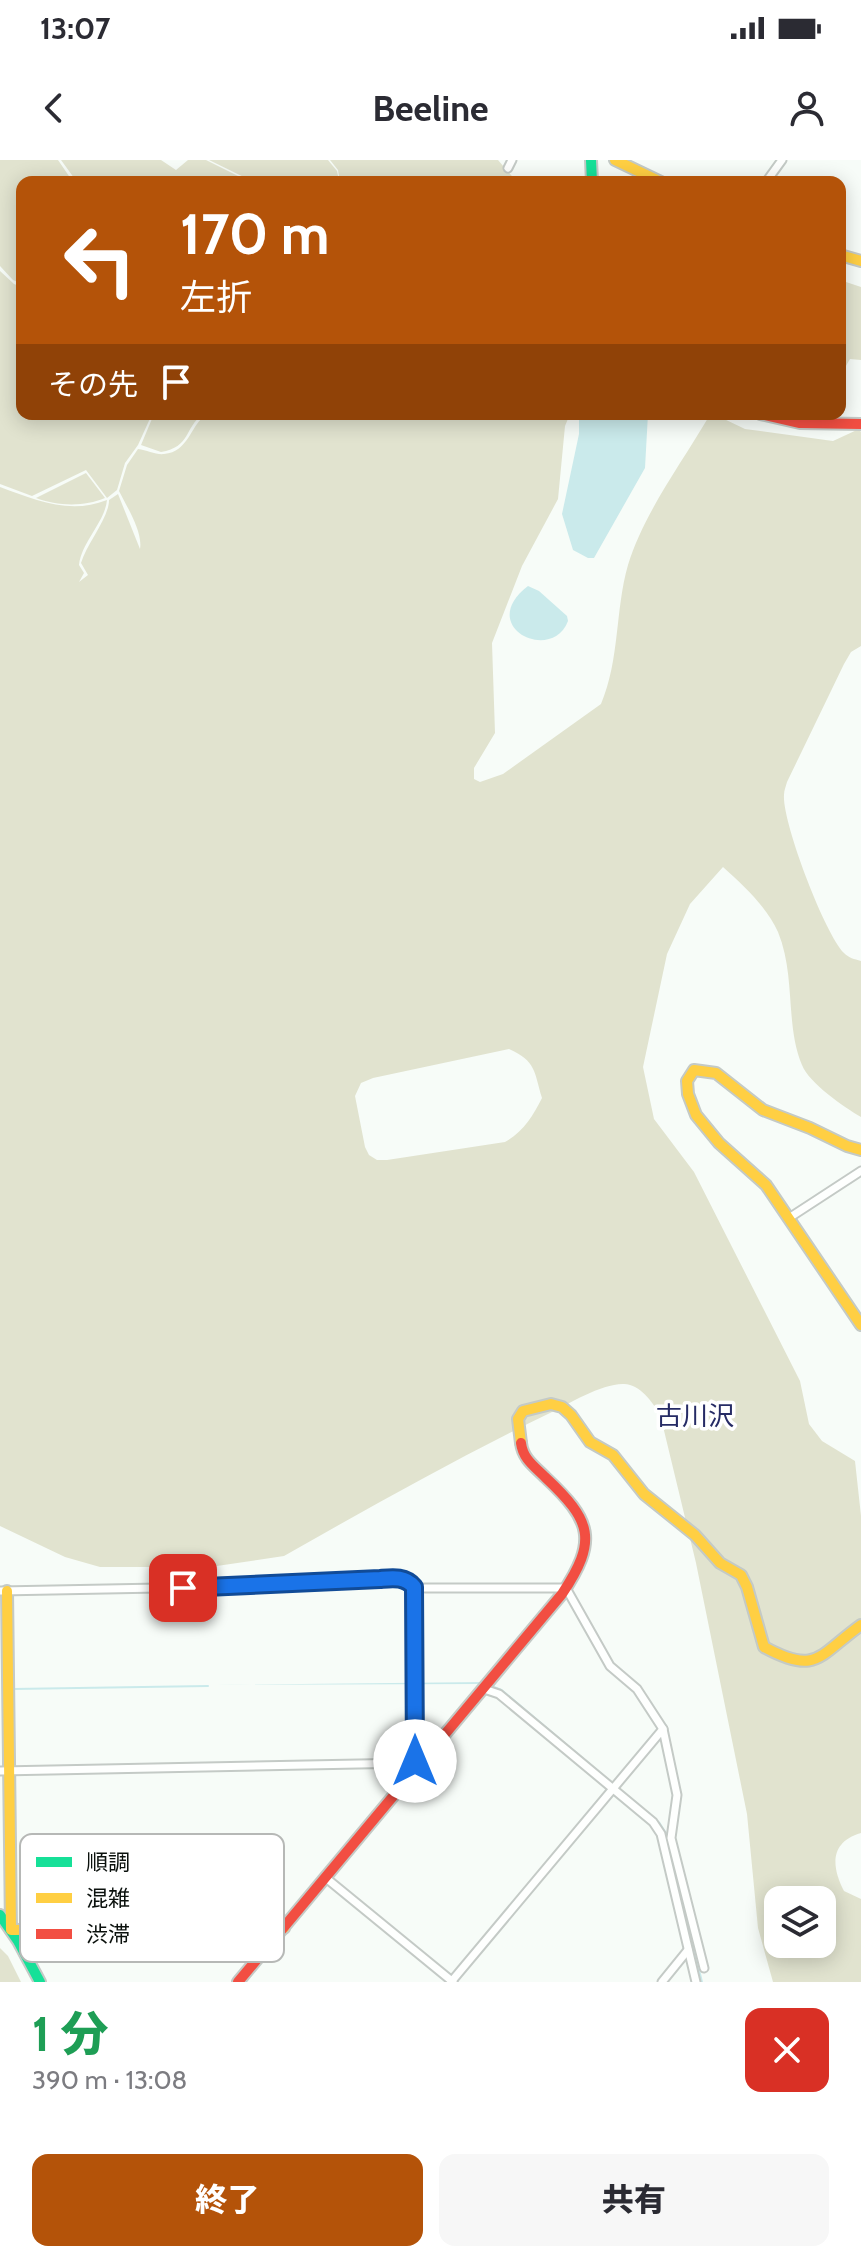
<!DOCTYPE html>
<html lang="ja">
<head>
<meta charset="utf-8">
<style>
  body { margin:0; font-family:Cabin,"Noto Sans JP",sans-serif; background:#f7f7f7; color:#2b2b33; height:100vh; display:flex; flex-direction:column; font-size:30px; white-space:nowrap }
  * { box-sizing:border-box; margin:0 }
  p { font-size:26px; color:#7c7c81 }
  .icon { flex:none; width:44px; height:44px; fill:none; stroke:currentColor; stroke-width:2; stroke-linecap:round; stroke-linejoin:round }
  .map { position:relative; height:1822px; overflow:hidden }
  .side { display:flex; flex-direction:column; background:#fff; flex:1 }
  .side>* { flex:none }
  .hud { position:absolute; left:16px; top:16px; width:830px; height:244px; border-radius:16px; box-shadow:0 4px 20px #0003; background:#b45309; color:#fff; overflow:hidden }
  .controls { position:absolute; left:764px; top:1726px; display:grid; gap:16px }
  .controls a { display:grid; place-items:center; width:72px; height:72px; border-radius:16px; background:#fff; box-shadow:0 4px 20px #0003; font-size:40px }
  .pin { position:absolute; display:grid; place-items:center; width:68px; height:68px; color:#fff; margin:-34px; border-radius:16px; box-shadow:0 4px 12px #0006 }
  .me { position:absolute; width:88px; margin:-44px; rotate:0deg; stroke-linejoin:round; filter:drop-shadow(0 0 6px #0008) }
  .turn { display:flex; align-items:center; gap:28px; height:168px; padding:0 32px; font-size:36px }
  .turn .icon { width:104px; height:104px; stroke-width:2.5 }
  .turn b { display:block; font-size:56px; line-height:68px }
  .then { display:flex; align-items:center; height:76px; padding:0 32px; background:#0003; gap:16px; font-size:30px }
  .round { display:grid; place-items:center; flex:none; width:84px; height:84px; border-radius:16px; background:#f7f7f7 }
  .headline { display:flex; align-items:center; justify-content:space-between; height:136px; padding:0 32px }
  h1 { font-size:48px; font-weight:800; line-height:60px; color:#1e9e55 }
  .primary-button { display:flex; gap:16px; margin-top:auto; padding:16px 32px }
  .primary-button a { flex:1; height:92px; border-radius:16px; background:#b45309; color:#fff; font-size:32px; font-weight:800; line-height:92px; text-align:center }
  .primary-button a+a { background:#f7f7f7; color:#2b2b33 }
  .status { display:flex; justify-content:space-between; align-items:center; height:56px; padding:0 40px; background:#fff; direction:ltr }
  .status svg { height:22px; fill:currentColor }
  header { display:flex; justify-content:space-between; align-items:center; height:104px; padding:0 32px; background:#fff; font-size:36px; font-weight:800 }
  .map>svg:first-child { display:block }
  .green { fill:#e1e3cf; fill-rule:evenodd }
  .water { fill:#caeaeb }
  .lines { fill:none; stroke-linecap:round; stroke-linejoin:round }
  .stream { stroke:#caeaeb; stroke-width:2 }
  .street-casing { stroke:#c4cac6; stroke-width:11 }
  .fast-casing { stroke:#c4cac6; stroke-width:14 }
  .slow-casing { stroke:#c4cac6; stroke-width:14 }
  .jam-casing { stroke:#c4cac6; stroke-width:14 }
  .street { stroke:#fefffe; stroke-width:7 }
  .fast { stroke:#16e098; stroke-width:10 }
  .slow { stroke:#ffcf43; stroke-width:10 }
  .jam { stroke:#f24e42; stroke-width:10 }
  .route-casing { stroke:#114b97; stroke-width:20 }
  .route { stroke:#1a73e8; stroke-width:14 }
  .labels { text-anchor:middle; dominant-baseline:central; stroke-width:7; stroke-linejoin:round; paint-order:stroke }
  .quarter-label { font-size:26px; fill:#262b65; stroke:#fff }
  .key { fill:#fff; stroke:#b6b8b6; stroke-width:2 }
  .key-label { font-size:22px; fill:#0b110d }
</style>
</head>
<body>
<div class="status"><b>13:07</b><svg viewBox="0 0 49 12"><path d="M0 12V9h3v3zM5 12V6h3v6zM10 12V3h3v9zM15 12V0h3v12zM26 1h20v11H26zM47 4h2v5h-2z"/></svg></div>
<header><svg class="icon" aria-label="back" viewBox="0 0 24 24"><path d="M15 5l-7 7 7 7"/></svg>Beeline<svg class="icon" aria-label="person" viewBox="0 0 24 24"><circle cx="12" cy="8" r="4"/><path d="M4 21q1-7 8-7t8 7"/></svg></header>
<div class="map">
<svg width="861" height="1822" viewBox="0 0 861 1822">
  <rect width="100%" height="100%" fill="#f7fcf8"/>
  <g class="green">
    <polygon points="0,0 58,0 73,22 22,22 22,124 13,120 0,106"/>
    <polygon points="61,0 161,0 176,10 188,0 206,0 250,22 77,22"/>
    <polygon points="209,0 328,0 337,11 339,21 254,22"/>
    <polygon points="330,0 498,0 517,22 340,22 338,10"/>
    <polygon points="0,111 14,124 22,127 22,254 152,254 138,285 125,303 117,330 107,338 86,310 32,336 0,324"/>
    <polygon points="840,120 861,127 861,200 850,199 840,216"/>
    <path d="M154 254H203C184 268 191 287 161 292L141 285Z"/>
    <path d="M207 254H570L565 266 558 339 522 406 492 483 495 573 474 608V619L480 622 503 614 601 544C620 499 615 450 628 405 644 353 681 304 708 258H722L745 269 833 281 859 269 861 272V486L851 492 844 504 787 622C786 626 784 630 784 635 782 662 825 774 844 793 849 798 854 799 861 801V957C844 947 809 923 802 905 785 865 796 816 778 772 767 747 743 725 723 707L690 744 667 794 643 907 654 959 694 1012 800 1221 809 1264 822 1281 855 1301 861 1356V1673C830 1682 831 1706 844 1731L861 1739V1822H773L758 1768 747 1654 696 1403 660 1254C651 1241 641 1225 624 1224 603 1223 568 1244 550 1253 459 1297 372 1346 284 1396L210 1407H100L65 1397 0 1366V327C35 340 70 355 107 340 105 362 82 381 79 405L84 413 79 422 88 415 81 403C87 383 109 358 109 340L118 334 140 389C143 372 127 347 119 331L127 305 138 289C147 290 156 295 164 294 189 292 190 265 207 254ZM509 889C536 901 534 911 542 938 533 956 523 972 505 982L387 1000H377L369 995 365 987 355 936 361 923 373 918ZM778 1740H822V1784H778Z"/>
    <path d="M86 313 105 338C84 347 57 346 36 338Z"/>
    <polygon points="0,1788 8,1796 21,1822 0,1822"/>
  </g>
  <g class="water">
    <polygon points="579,254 648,254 645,308 594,398 588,398 573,390 562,354 579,274"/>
    <path d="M528 426 539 431 567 456 568 461C552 504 475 467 528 426Z"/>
    <polygon points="484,1522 502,1529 660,1662 667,1673 703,1822 701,1822 665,1676 658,1662 500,1530 482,1524 214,1525"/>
  </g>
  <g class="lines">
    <polyline class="stream" points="13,1529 208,1526"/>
    <g class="street-casing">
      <g id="street">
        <polyline points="508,8 512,0"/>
        <polyline points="766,22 782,0"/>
        <polyline points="789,1058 861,1011"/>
        <polyline points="414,1427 415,1601 419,1606"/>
        <polyline points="0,1431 212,1427 398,1418 420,1428 566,1428 610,1506 637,1529 663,1569 677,1635 671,1678 704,1808"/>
        <polyline points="484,1529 499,1534 653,1662 661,1674 696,1822"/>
        <polyline points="0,1611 411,1603 419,1606"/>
        <polyline points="326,1718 453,1822"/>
        <polyline points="451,1822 663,1569"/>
        <polyline points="662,1822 688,1790"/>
      </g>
    </g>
    <g class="fast-casing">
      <g id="fast">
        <polyline points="591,0 592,22"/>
        <polyline points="0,1755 18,1781 40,1822"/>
      </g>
    </g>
    <g class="slow-casing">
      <g id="slow">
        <polyline points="615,0 661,22"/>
        <polyline points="840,95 861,101"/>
        <polyline points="861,990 847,986 810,968 763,950 716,913 694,910 687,921 688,934 696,955 719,983 766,1025 861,1165"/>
        <path d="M521 1283 518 1259 523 1251 551 1244 562 1247 571 1255 590 1282 613 1295 644 1334 695 1375 720 1403 741 1415 747 1427 764 1487C817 1516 819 1495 861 1465"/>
        <polyline points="7,1431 11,1770 284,1768"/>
      </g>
    </g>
    <g class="jam-casing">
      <g id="jam">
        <polyline points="760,254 800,263 861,264"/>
        <path d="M238 1822 562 1434C598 1380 592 1361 545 1317 534 1306 523 1299 521 1283"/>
      </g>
    </g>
    <use href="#street" class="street"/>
    <use href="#fast" class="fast"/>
    <use href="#slow" class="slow"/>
    <use href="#jam" class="jam"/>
  </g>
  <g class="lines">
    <g class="route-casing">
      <path id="route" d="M183 1428 380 1419C392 1418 405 1416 414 1427L415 1601"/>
    </g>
    <use href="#route" class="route"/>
  </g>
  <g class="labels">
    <g class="quarter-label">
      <text x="695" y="1256">古川沢</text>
    </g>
  </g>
  <rect x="20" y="1674" width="264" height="128" rx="12" class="key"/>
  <rect x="36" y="1697" width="36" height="10" fill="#16e098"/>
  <rect x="36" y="1733" width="36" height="10" fill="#ffcf43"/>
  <rect x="36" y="1769" width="36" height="10" fill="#f24e42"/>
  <g class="key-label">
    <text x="86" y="1710">順調</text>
    <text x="86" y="1746">混雑</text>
    <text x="86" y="1782">渋滞</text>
  </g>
</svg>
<div class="controls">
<a><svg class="icon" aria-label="layers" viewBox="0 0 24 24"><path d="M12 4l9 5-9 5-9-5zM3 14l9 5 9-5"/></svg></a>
</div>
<div class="pin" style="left:183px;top:1428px;background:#d93025"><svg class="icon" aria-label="arrive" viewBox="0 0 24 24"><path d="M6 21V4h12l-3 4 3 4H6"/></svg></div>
<svg class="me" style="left:415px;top:1601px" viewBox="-20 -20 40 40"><circle r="19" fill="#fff"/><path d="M0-13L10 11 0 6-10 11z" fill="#1a73e8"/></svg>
<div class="hud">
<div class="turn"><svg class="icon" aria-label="left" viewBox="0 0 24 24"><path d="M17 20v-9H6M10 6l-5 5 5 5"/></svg><div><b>170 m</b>左折</div></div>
<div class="then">その先<svg class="icon" aria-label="arrive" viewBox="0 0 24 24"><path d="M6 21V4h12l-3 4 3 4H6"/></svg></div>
</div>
</div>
<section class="side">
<div class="headline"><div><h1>1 分</h1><p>390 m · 13:08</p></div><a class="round" style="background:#d93025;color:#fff"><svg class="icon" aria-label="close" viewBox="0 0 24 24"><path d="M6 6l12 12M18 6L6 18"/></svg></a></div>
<div class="primary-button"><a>終了</a><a>共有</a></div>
</section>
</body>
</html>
